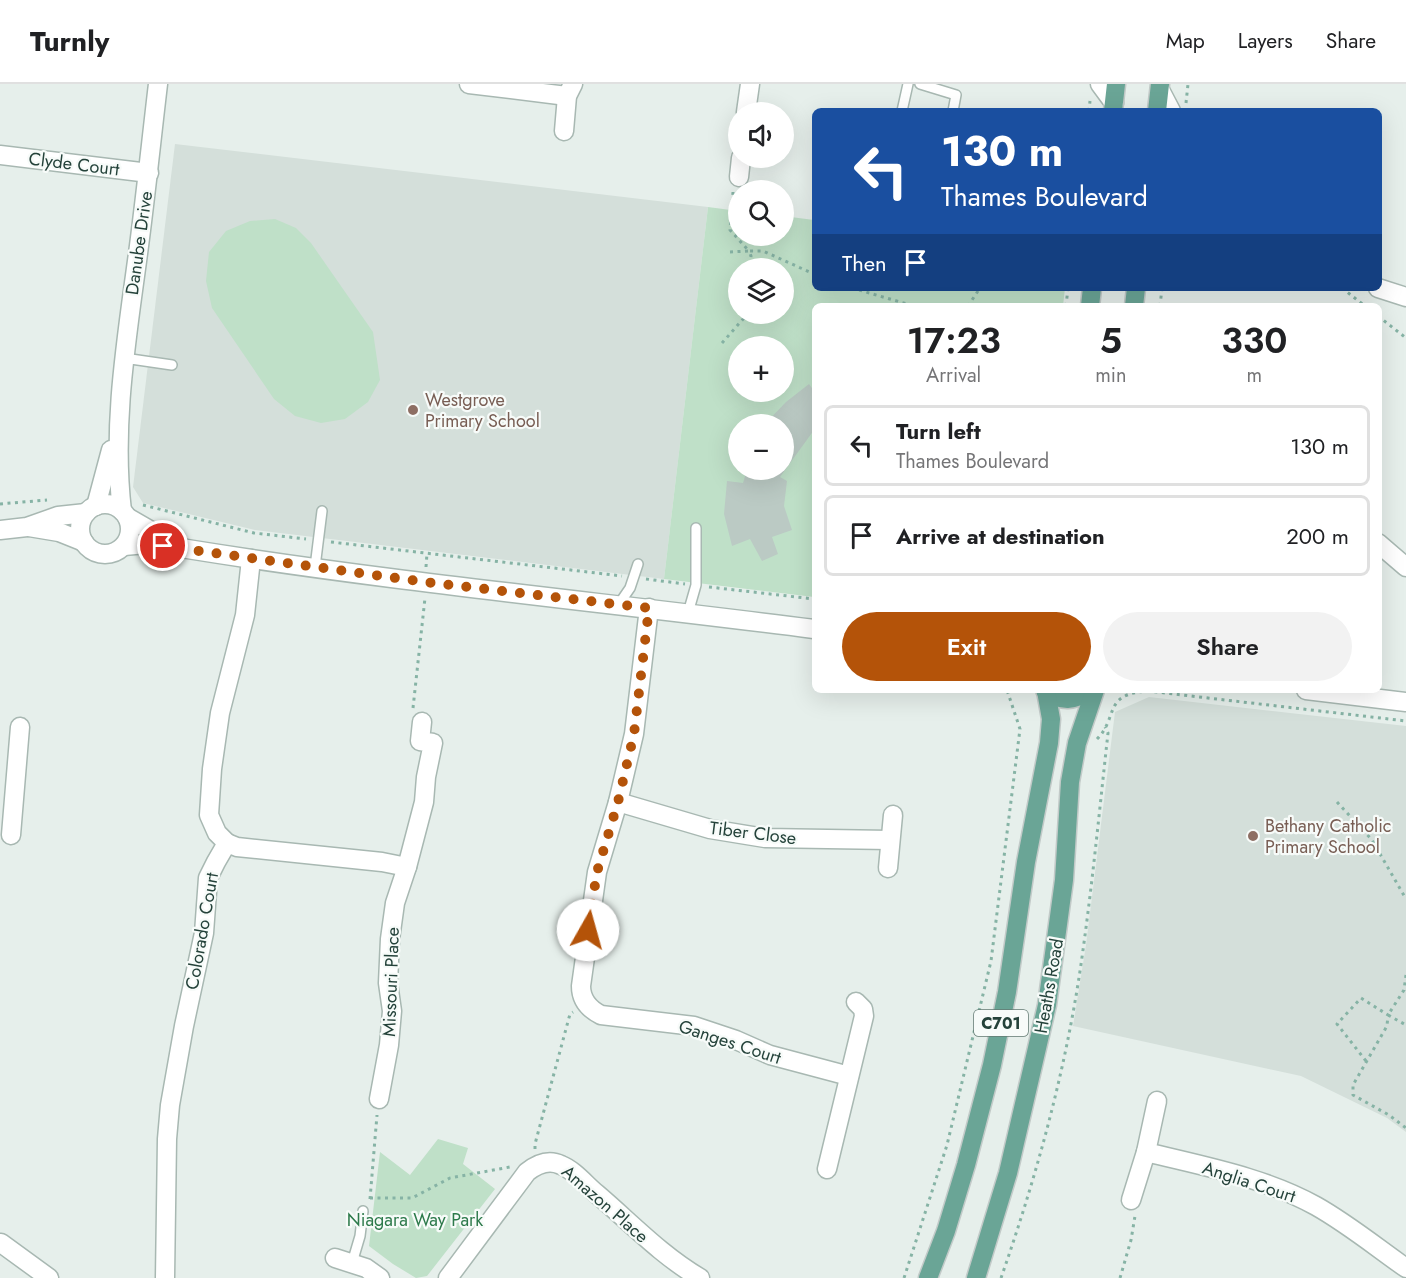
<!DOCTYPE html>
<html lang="en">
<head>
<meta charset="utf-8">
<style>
  body { margin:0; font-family:Jost,sans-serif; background:#f2f2f2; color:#202124; height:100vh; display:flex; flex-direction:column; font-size:22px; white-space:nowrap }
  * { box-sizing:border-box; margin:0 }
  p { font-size:20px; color:#757577 }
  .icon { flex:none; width:33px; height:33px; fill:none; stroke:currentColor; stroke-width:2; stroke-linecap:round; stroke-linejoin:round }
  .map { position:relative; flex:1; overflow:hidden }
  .side { position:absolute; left:812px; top:219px; width:570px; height:390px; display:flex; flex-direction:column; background:#fff; border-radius:9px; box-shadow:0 6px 24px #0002 }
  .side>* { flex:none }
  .hud { position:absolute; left:812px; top:24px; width:570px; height:183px; border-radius:9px; box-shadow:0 6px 24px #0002; background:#1a4fa0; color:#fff; overflow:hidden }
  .fabs { position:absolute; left:728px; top:18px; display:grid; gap:12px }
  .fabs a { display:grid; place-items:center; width:66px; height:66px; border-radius:50%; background:#fff; box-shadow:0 6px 24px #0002; font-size:30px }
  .pin { position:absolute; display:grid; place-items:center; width:51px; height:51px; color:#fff; margin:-26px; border:3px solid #fff; border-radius:50%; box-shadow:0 2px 6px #0007 }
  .me { position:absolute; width:66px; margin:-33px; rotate:7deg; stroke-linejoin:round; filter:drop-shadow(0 0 4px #0008) }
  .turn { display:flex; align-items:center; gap:21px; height:126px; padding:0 30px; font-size:27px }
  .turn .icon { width:78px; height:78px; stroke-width:2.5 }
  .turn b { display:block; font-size:42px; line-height:51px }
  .then { display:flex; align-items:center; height:57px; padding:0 30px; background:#0003; gap:12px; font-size:22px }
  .eta { display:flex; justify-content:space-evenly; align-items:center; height:102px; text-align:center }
  .eta b { font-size:36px; font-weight:600; line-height:42px }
  .cta { display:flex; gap:12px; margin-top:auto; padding:12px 30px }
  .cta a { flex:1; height:69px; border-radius:36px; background:#b45309; color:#fff; font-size:24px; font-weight:600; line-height:69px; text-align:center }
  .cta a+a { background:#f2f2f2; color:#202124 }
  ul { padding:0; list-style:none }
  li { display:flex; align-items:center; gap:18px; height:81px; margin:0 12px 9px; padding:0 18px; border:3px solid #e0e0e0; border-radius:9px }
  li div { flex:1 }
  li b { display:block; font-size:22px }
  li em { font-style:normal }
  header { display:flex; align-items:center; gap:36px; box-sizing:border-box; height:84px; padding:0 30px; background:#fff; border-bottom:2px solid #e0e0e0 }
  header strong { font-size:28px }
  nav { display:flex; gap:33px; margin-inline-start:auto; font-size:21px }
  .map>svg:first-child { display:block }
  .built { fill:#d4dfda }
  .green { fill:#bfe0c8; fill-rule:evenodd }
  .building { fill:#bbcac4 }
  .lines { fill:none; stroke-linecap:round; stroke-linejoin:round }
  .lane-casing { stroke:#a8b8b2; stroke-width:12 }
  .street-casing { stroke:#a8b8b2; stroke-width:21 }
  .primary-casing { stroke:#c2cac8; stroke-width:21 }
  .path { stroke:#86b3a5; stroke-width:3; stroke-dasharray:3 4.5; stroke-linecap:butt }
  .lane { stroke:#fff; stroke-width:9 }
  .street { stroke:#fff; stroke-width:18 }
  .primary { stroke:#6aa596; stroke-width:18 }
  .route { stroke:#b45309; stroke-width:10; stroke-dasharray:0 18 }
  .education-dot { fill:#8d6e63; stroke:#f7fbf9; stroke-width:2 }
  .labels { text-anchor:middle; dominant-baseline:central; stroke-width:4.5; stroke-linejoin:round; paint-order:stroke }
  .shield { fill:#f7fbf9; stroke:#637a73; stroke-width:1.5 }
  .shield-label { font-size:16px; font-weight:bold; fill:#24423a }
  .street-label { font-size:18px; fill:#24423a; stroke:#f7fbf9 }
  .education-label { font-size:18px; fill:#785e54; stroke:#f7fbf9; text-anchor:start }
  .park-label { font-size:18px; fill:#2d7a4b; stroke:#f7fbf9 }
</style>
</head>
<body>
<header>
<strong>Turnly</strong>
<nav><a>Map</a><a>Layers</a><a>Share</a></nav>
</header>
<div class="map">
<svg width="1406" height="1194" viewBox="0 0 1406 1194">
  <rect width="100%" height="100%" fill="#e6efeb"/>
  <g class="built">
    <polygon points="175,60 708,123 664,495 255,446 143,419 133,403"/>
    <polygon points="1149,613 1406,642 1406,1048 1387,1034 1301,992 1073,942 1086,861 1115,628"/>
  </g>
  <g class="green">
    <path d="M708 123 738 127V152H783V132L814 136V204H1065L1063 222H814V513L664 495ZM738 184H783V230H738ZM738 262H783V308H738ZM738 340H783V386H738Z"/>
    <polygon points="275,135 296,144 311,159 373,248 380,296 368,318 345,335 321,339 295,332 274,315 212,224 206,197 209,168 226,147 250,137"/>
    <polygon points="438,1055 468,1064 463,1080 495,1105 427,1192 416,1194 393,1180 369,1162 380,1068 410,1091"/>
  </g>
  <polygon class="building" points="809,300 814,307 814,346 780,393 787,397 784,422 792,446 772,453 778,470 762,477 750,455 732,462 724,430 727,397 743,399 747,386 783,386 783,340 765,340 786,318"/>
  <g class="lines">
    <g class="lane-casing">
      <g id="lane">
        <polyline points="920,0 956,11 953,27"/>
        <polyline points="902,27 908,0"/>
        <polyline points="124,274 172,281"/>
        <polyline points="315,483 322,427"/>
        <polyline points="619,520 630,504 638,480"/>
        <polyline points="688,529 696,501 696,444"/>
        <polyline points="352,1179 360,1152 363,1127"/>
      </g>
    </g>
    <g class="street-casing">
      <g id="street">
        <polyline points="469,0 567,12"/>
        <polyline points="1100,0 1114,19"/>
        <polyline points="1160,6 1171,27"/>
        <polyline points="746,28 750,0"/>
        <polyline points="564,47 567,12 573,0"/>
        <polyline points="0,71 149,89"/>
        <polyline points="739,93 741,74"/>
        <polyline points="1378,204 1406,213"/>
        <circle cx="105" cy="445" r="25"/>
        <polyline points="96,422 111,366"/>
        <path d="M122 427C112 344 126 259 137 177 145 118 151 59 158 0"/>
        <polyline points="127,433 174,460"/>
        <polyline points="29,443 59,448 84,458"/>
        <polyline points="0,446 27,443 58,432 86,429"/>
        <polyline points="1378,459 1406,483"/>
        <path d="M124 462 146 460 181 464C391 498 603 518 814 545"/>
        <path d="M649 524 634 650 618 718 597 788 581 902C581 916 589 925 601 931L694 942 736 956 770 971 849 992"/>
        <polyline points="1306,606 1406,618"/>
        <polyline points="618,718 710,745 765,754 890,756"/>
        <polyline points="11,751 20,643"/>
        <polyline points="227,759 237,763 382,778 407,783"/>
        <polyline points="888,784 893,731"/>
        <polyline points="379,1015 389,961 392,927 388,899 390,855 395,819 407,783 424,718 426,693 433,659 420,657 422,638"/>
        <path d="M1146 1068C1202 1082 1264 1093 1316 1122 1348 1140 1376 1163 1406 1184"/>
        <polyline points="827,1085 864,932 863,925 856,918"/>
        <polyline points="1131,1116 1146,1068 1157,1017"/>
        <polyline points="1,1159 49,1194"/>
        <polyline points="335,1174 366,1184 380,1194"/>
        <polyline points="165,1194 167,1055 170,1021 184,942 204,849 208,794 216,778 227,759 217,749 209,731 212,685 220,629 245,531 251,475"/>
        <path d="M448 1194 527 1088C537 1080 549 1075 561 1081 574 1086 586 1101 597 1110 631 1139 661 1171 700 1194"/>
      </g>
    </g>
    <g class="primary-casing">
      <g id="primary">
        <polyline points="1113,27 1116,0"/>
        <polyline points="1157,27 1160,0"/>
        <polyline points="1090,222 1092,204"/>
        <polyline points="1134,222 1136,204"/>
        <path d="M1045 606C1062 619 1074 617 1091 606"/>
        <polyline points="928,1194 946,1147 966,1081 992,981 1007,908 1026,778 1049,659 1051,635 1046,607"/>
        <polyline points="976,1194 1008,1089 1047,921 1064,796 1070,698 1077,659 1095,606"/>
      </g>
    </g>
    <g class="path">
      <polyline points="1186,19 1188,0"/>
      <polyline points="1089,27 1090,17"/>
      <polyline points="733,108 730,146 749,167 763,167 814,190"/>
      <polyline points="730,168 749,167 751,172 750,184"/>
      <polyline points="852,204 914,222"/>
      <polyline points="1342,204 1365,222"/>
      <polyline points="968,222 980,204"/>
      <polyline points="1066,222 1068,204"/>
      <polyline points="1160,222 1162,204"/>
      <polyline points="1378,232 1406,254"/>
      <polyline points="722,259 744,234 744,230"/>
      <polyline points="0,420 47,416"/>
      <polyline points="143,421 254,449 306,455"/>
      <polyline points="331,458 622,492"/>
      <polyline points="426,483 427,469"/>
      <polyline points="646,495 685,500"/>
      <polyline points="709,503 814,515"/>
      <polyline points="413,624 425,514"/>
      <path d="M1097 655C1119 633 1102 610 1148 607L1406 637"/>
      <polyline points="1337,718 1372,756 1406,815"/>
      <polyline points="1406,891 1404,906 1388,931 1406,941"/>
      <polyline points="1366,977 1337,940 1361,914 1388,931 1387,942 1353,1001 1353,1011 1389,1031 1406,1044"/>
      <polyline points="535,1065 535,1060 570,930 573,928"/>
      <polyline points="370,1114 412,1114 450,1094 510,1083"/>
      <polyline points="370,1115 377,1031"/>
      <polyline points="904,1194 947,1061 991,877 1020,645 1007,606"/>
      <path d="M1001 1194C1038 1088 1068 978 1083 866 1093 794 1100 721 1108 649L1105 643"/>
      <polyline points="1120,1194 1131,1156 1135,1132"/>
    </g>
    <use href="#lane" class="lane"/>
    <use href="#street" class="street"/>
    <use href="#primary" class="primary"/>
  </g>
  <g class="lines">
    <polyline class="route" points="163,462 425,498 649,524 634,650 618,718 597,788 588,846"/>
  </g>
  <g class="education-dot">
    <circle cx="413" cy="326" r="6"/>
    <circle cx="1253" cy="752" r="6"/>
  </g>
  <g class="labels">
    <rect class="shield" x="974" y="926" width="54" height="26" rx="4.5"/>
    <g class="shield-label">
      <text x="1001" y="939">C701</text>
    </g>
    <g class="street-label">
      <text transform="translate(74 80) rotate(7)">Clyde Court</text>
      <text transform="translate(139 159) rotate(-82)">Danube Drive</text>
      <text transform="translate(753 749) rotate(7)">Tiber Close</text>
      <text transform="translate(202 847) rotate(-80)">Colorado Court</text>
      <text transform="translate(391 898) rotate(-88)">Missouri Place</text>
      <text transform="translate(1049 902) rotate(-80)">Heaths Road</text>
      <text transform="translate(730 958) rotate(18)">Ganges Court</text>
      <text transform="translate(1249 1098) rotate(18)">Anglia Court</text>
      <text transform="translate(605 1120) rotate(41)">Amazon Place</text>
    </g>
    <g class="education-label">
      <text x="425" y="316">Westgrove<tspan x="425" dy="21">Primary School</tspan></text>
      <text x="1265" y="742">Bethany Catholic<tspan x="1265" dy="21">Primary School</tspan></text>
    </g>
    <g class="park-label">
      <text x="415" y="1136">Niagara Way Park</text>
    </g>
  </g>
</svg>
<div class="fabs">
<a><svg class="icon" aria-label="sound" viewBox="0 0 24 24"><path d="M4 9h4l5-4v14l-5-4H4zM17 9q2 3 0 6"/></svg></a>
<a><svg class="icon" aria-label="search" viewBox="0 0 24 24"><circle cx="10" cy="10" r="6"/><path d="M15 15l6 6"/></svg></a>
<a><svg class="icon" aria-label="layers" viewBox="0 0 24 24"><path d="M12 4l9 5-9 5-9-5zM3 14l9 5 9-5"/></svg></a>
<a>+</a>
<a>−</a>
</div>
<div class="pin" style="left:163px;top:462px;background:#d93025"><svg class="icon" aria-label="arrive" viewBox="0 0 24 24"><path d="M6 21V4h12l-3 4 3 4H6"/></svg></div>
<svg class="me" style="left:588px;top:846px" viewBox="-20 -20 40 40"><circle r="19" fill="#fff"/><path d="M0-13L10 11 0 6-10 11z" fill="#b45309"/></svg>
<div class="hud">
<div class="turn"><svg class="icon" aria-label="left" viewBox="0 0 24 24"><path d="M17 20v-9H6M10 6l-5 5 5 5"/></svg><div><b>130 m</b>Thames Boulevard</div></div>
<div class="then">Then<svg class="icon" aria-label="arrive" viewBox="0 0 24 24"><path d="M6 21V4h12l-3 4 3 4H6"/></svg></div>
</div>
<section class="side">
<div class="eta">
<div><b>17:23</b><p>Arrival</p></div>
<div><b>5</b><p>min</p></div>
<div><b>330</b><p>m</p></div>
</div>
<ul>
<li><svg class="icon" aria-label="left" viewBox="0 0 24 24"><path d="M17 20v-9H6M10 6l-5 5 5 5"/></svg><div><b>Turn left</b><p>Thames Boulevard</p></div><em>130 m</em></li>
<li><svg class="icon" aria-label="arrive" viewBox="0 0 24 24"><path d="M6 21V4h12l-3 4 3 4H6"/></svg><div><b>Arrive at destination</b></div><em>200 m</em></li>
</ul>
<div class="cta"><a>Exit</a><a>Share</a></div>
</section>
</div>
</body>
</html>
